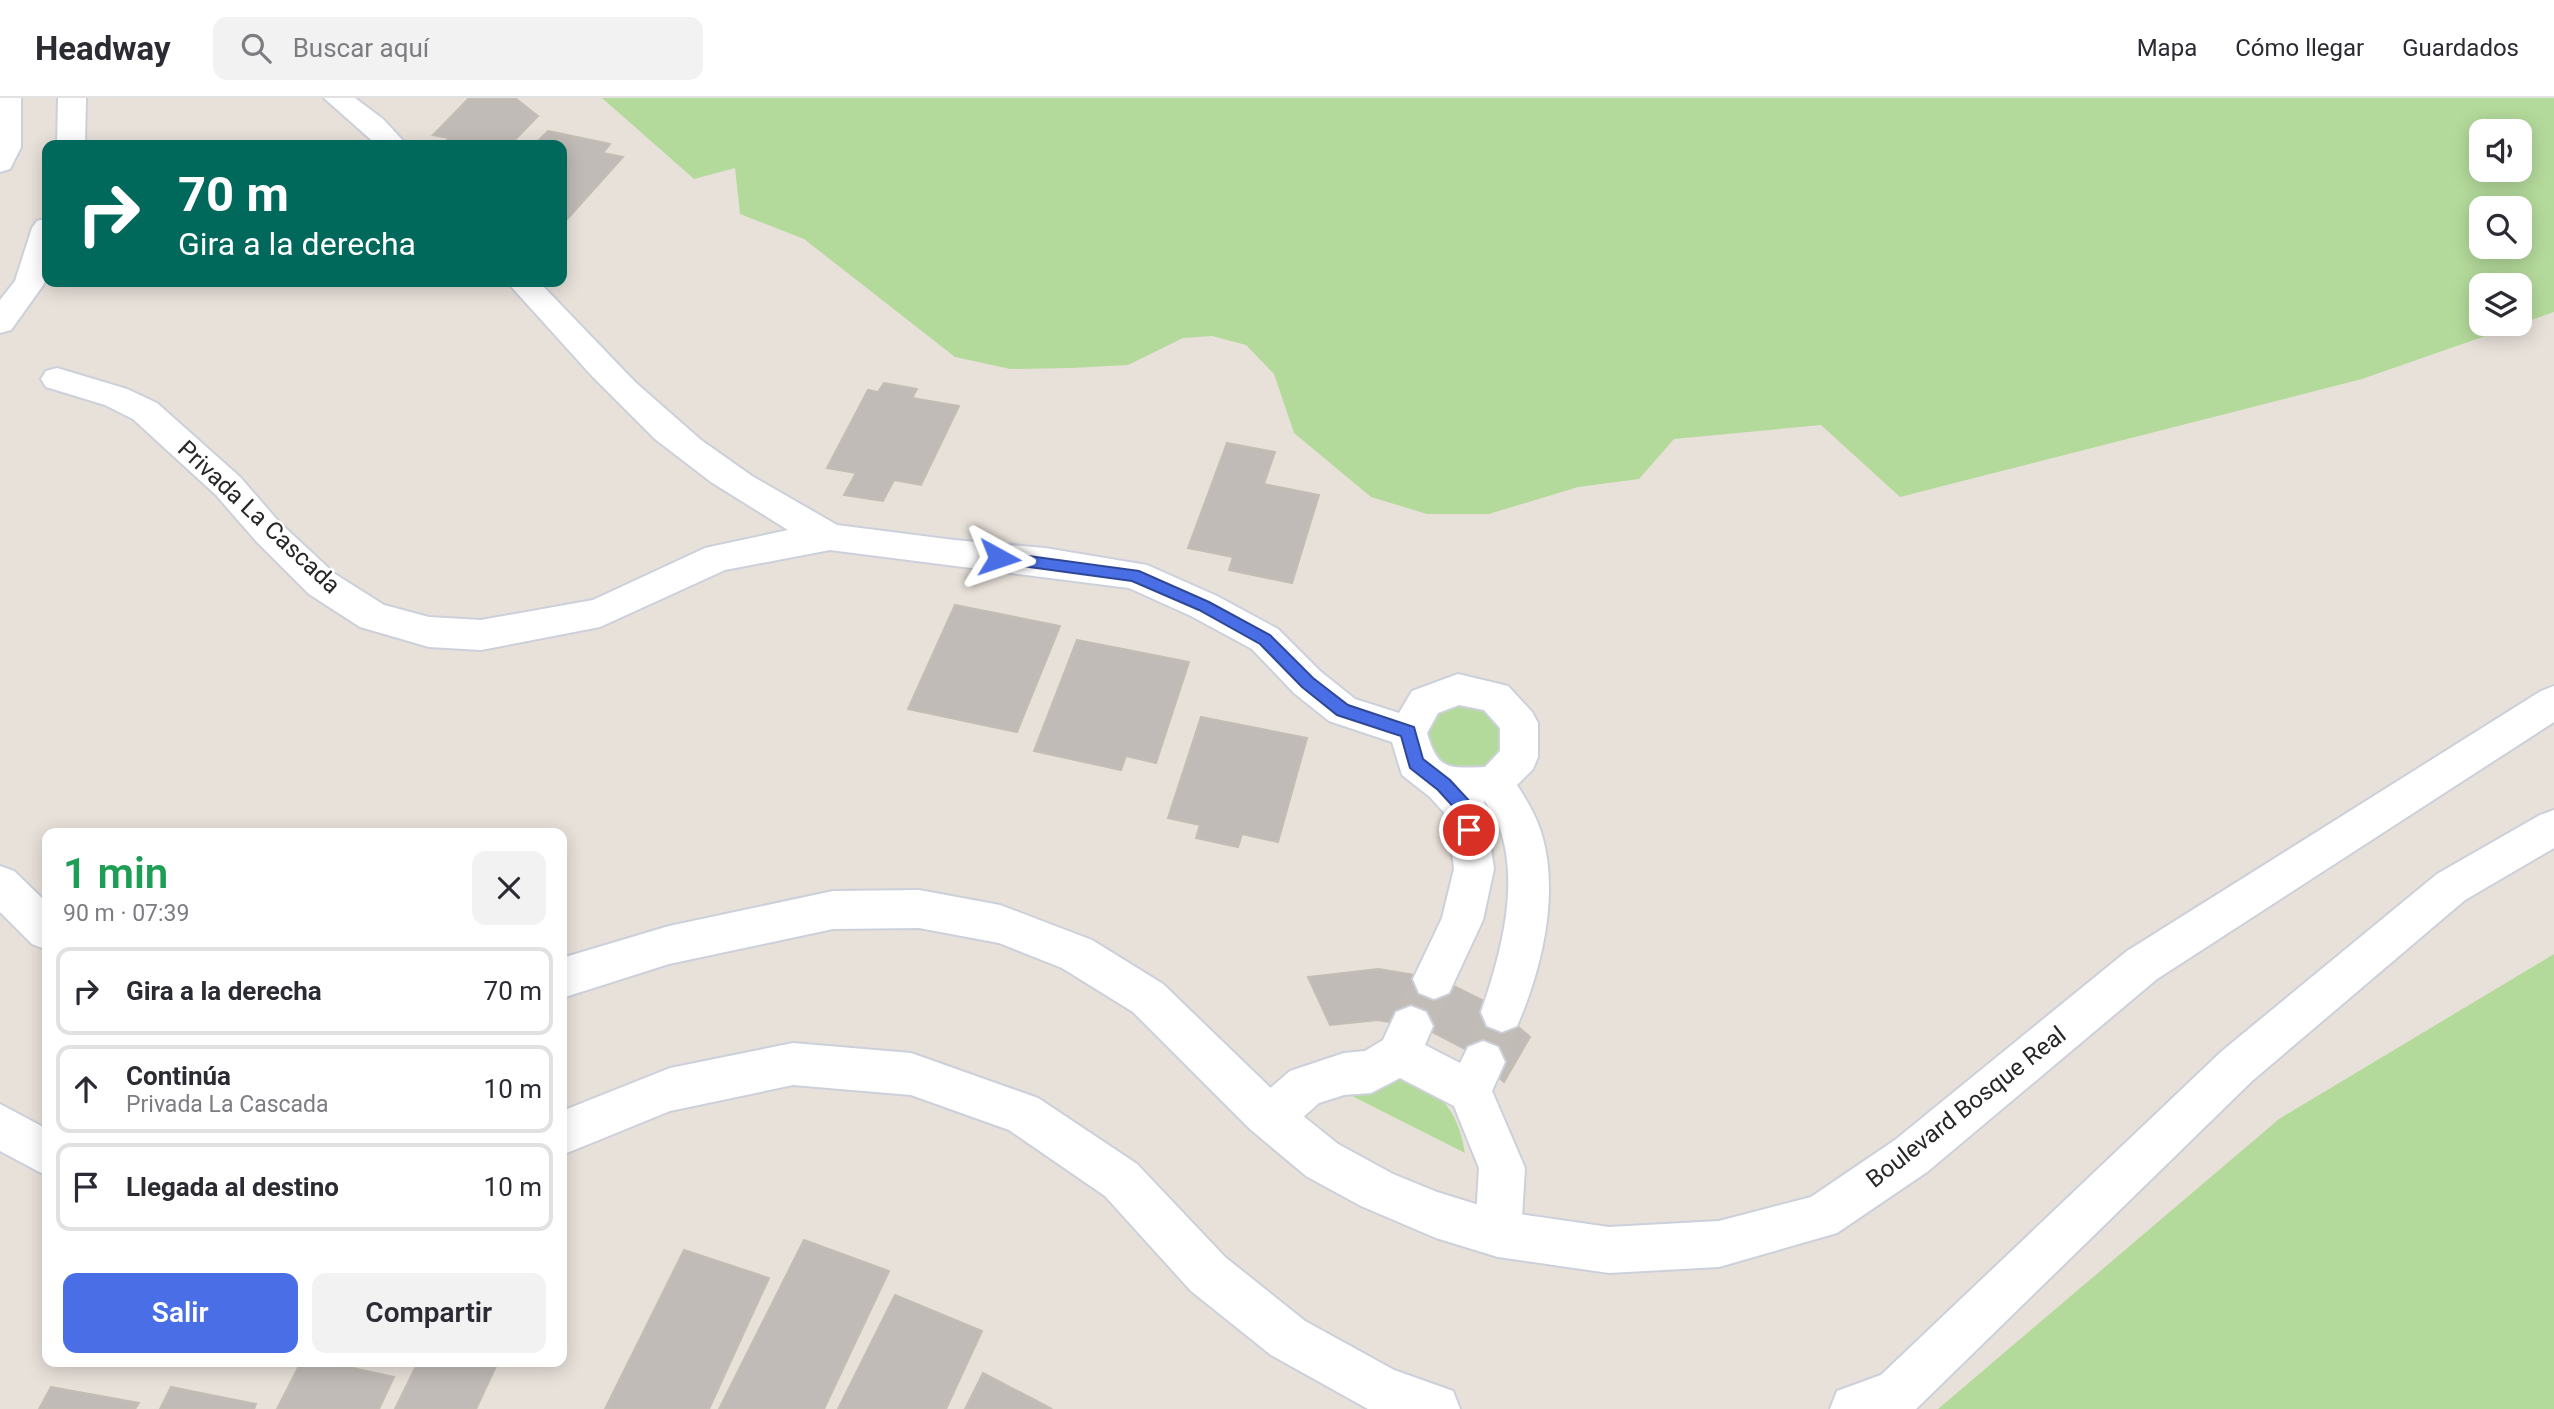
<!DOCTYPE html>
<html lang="es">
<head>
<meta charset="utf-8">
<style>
  body { margin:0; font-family:Roboto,sans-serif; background:#f2f2f3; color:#2b2b33; height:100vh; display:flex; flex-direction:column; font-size:26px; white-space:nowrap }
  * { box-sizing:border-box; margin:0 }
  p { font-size:23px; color:#7c7c81 }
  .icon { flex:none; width:38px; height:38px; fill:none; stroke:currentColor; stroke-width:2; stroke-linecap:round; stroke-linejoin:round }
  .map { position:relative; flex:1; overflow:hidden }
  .panel { position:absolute; left:42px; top:730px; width:525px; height:539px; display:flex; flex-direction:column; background:#fff; border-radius:14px; box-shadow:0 4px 18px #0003 }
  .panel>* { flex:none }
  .banner { position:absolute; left:42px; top:42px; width:525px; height:147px; border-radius:14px; box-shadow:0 4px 18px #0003; background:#00695c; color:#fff; overflow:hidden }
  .fabs { position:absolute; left:2469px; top:21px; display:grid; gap:14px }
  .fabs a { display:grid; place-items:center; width:63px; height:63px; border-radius:14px; background:#fff; box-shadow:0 4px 18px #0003; font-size:35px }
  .pin { position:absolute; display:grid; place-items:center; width:60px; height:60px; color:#fff; margin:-30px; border:4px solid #fff; border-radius:50%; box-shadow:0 2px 7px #0007 }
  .me { position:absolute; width:77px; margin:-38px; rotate:95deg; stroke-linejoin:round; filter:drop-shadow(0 0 5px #0008) }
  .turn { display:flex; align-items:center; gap:24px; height:147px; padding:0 21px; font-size:32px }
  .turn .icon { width:91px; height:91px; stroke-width:2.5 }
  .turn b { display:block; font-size:49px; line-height:60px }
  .round { display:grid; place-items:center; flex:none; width:74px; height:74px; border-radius:14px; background:#f2f2f3 }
  .headline { display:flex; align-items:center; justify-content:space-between; height:119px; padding:0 21px }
  h1 { font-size:42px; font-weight:600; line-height:52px; color:#1e9e55 }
  .cta { display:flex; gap:14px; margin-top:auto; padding:14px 21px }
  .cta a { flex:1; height:80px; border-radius:14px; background:#496ee6; color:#fff; font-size:28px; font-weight:600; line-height:80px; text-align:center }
  .cta a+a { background:#f2f2f3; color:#2b2b33 }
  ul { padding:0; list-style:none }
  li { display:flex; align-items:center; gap:21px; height:88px; margin:0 14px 10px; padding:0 7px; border:4px solid #e1e1e2; border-radius:14px }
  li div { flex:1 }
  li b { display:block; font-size:26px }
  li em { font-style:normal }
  header { display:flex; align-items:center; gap:42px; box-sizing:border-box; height:98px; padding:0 35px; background:#fff; border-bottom:2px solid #e1e1e2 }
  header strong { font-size:33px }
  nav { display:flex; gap:38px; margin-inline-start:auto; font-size:24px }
  .search { width:490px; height:63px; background:#f2f2f3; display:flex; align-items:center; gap:18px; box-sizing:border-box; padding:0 24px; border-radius:14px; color:#7c7c81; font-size:26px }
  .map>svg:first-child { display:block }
  .green { fill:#b4da9b; fill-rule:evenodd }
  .building { fill:#c0bbb6; stroke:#c3bdb4; stroke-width:2 }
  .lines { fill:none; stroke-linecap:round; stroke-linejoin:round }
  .street-tunnel { stroke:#c1bcb6; stroke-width:43; stroke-dasharray:43 21; stroke-linecap:butt }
  .street-casing { stroke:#ccd0db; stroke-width:4 }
  .secondary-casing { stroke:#ccd0db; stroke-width:4 }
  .street { fill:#fff; fill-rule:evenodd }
  .secondary { fill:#fff; fill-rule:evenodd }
  .route { fill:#496ee6; stroke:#2f4896; stroke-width:2 }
  .labels { text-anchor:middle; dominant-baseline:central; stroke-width:5; stroke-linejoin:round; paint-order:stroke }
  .street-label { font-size:24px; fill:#272727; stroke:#fff }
</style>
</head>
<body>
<header>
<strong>Headway</strong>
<div class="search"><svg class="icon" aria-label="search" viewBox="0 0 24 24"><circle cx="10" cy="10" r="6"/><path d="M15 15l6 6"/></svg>Buscar aquí</div>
<nav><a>Mapa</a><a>Cómo llegar</a><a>Guardados</a></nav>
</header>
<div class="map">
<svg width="2554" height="1311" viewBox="0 0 2554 1311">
  <rect width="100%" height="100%" fill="#e8e1da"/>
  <g class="green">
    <path d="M602 0H2554V214L2362 281 1900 399 1821 327 1674 341 1639 381 1578 389 1489 416H1427L1371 399 1294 335 1274 276 1246 247 1212 238 1183 240 1128 267 1072 270 1010 271 955 259 804 141 740 116 735 70 694 81ZM2482 33H2520V72H2482ZM2520 110V149H2482V110ZM2482 187H2520V226H2482Z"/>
    <polygon points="1460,601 1489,607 1508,629 1508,655 1489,675 1448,677 1420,635 1433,611"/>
    <polygon points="2554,856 2554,1311 1938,1311 2279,1021"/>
    <path d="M1389 979C1437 987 1457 1008 1465 1055L1346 995Z"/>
  </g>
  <g class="building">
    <polygon points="469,0 515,0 538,18 510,47 463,47 467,43 463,43 458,47 443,46 449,40 433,37"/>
    <polygon points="548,33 610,46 603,55 623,59 562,127 562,47 534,47"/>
    <polygon points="884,285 917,291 912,300 959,308 921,387 894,382 883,403 844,397 856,375 827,370 868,292 878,294"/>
    <polygon points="1227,345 1275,354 1264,386 1319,397 1292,485 1229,472 1233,459 1188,450"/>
    <polygon points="955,507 1060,528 1017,634 908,611"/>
    <polygon points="1077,542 1189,564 1156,665 1126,658 1121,672 1034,653"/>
    <polygon points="1201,619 1307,640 1278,744 1242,736 1238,749 1196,740 1200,727 1168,720"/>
    <polygon points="1378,871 1440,881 1496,909 1530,939 1504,984 1467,952 1425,930 1378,922 1330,927 1308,879"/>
    <polygon points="804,1142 889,1173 824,1311 719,1311"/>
    <polygon points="684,1152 769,1180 709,1311 605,1311"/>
    <polygon points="895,1197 982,1233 946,1311 838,1311"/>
    <polygon points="301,1264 325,1264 394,1279 379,1311 277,1311"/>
    <polygon points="418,1264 498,1264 476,1311 395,1311"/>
    <polygon points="983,1275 1052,1311 965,1311"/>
    <polygon points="51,1289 139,1305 135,1311 39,1311"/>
    <polygon points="171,1289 256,1306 254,1311 160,1311"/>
  </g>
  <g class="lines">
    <g class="street-tunnel">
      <polyline points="1411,928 1434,881"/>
      <polyline points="1483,964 1502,914"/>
    </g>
    <g class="street-casing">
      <g id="street">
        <polygon points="0,0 21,0 21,49 10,71 0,74"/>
        <polygon points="58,0 86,0 85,47 57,47"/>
        <polygon points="324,0 355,0 383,21 407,47 377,47"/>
        <polygon points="47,120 47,176 44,186 11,232 0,235 0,202 15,183 32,130 37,123"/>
        <path d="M507 184H539L635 284 701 342 752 378 837 427 954 442 1045 450 1147 467 1217 498 1278 531 1320 573 1355 601 1399 615 1412 593 1458 576 1508 588 1532 614 1538 625V659L1533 671 1517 687C1526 701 1535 716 1540 731 1561 792 1542 871 1517 928L1502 934 1487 928 1481 914C1500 859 1520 788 1500 731 1497 721 1490 711 1484 702L1494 771 1483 822 1449 895 1434 901 1419 895 1413 881 1442 820 1454 771 1448 719 1430 699 1402 677 1392 644 1329 623 1294 595 1252 551 1191 518 1129 490 830 452 725 472 600 529 481 552 429 549 360 529 309 496 256 443 216 397 133 321 105 307 46 289 41 281 46 273 57 270 127 291 157 305 240 379 280 425 335 476 384 507 429 519 481 522 593 502 705 450 788 432 711 384 655 341 592 278ZM1459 607 1484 612 1500 630V653L1485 669C1450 670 1438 674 1427 635L1438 615Z"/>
        <polygon points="1411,908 1426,914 1433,928 1425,947 1460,965 1468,949 1483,943 1498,949 1505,964 1492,993 1525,1070 1521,1136 1514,1152 1498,1159 1482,1152 1475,1136 1479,1070 1454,1008 1400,980 1371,995 1344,997 1319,1005 1300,1022 1266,1038 1250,1031 1244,1016 1250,1001 1268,992 1290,973 1344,955 1365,953 1383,942 1396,914"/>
      </g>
    </g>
    <g class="secondary-casing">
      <g id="secondary">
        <polygon points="2554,588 2554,624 2157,881 1927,1074 1837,1135 1719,1169 1609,1175 1498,1159 1436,1140 1361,1108 1306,1078 1250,1031 1133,914 1062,870 999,845 919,830 833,831 669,866 562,900 562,860 669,828 833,793 919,792 1000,807 1092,842 1163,886 1282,1001 1338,1046 1393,1076 1437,1094 1498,1113 1609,1129 1719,1123 1811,1099 1895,1042 2127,853 2541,593"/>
        <polygon points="2554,712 2554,750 2465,802 2252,983 1916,1311 1830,1311 1837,1293 1881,1277 2222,953 2437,776 2540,717"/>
        <polygon points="0,768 14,773 47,805 47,852 32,846 0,814"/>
        <polygon points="793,945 911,955 1038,1000 1137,1066 1225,1159 1305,1223 1394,1272 1453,1293 1460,1311 1368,1311 1271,1257 1191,1193 1105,1098 1009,1032 911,997 793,987 670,1013 562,1057 562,1013 670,970"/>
        <polygon points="0,1006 47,1031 47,1078 0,1053"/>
      </g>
    </g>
    <use href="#street" class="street"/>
    <use href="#secondary" class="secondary"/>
  </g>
  <polygon class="route" points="999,454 1139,473 1209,504 1270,537 1313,580 1348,607 1414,629 1423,661 1450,682 1473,707 1478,732 1475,737 1469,739 1463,737 1459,715 1438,692 1410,670 1401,638 1337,617 1302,589 1260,546 1199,512 1132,483 999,465 992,460"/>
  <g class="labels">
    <g class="street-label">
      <text transform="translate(259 419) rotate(43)">Privada La Cascada</text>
      <text transform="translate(1966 1009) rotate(-38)">Boulevard Bosque Real</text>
    </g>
  </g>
</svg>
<div class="fabs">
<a><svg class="icon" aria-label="sound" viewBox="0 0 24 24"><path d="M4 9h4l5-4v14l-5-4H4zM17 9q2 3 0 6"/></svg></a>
<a><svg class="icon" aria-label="search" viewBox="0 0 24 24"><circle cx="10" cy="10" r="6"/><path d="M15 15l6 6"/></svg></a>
<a><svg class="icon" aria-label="layers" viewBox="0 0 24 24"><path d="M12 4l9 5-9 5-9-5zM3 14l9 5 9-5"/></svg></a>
</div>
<div class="pin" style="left:1469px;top:732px;background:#d93025"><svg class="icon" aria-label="arrive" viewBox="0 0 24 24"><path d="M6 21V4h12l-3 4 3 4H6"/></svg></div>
<svg class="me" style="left:999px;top:460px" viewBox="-20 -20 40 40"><path d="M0-17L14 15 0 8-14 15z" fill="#496ee6" stroke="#fff" stroke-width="4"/></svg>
<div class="banner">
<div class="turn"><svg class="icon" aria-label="right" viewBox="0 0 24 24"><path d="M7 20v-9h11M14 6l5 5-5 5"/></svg><div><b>70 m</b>Gira a la derecha</div></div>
</div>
<section class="panel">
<div class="headline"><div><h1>1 min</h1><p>90 m · 07:39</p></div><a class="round"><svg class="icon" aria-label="close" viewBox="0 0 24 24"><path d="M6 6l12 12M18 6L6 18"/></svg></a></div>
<ul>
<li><svg class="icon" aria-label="right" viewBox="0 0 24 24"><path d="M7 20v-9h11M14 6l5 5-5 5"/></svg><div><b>Gira a la derecha</b></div><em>70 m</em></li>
<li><svg class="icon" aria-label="ahead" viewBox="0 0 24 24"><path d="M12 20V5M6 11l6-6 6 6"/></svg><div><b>Continúa</b><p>Privada La Cascada</p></div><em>10 m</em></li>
<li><svg class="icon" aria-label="arrive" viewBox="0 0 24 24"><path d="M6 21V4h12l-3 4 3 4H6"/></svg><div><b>Llegada al destino</b></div><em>10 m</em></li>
</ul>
<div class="cta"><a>Salir</a><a>Compartir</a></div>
</section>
</div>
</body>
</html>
